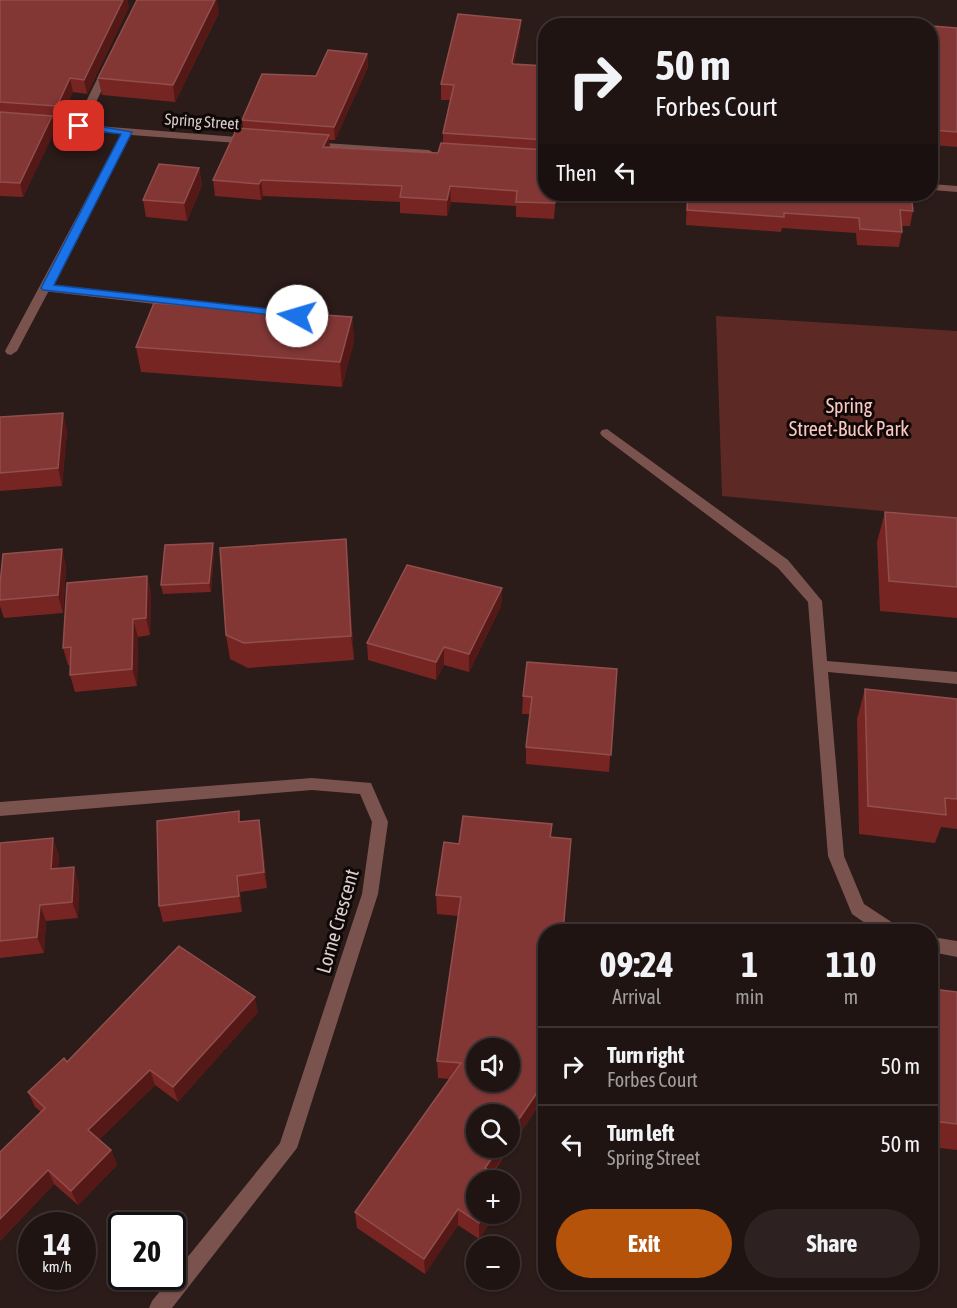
<!DOCTYPE html>
<html lang="en">
<head>
<meta charset="utf-8">
<style>
  body { margin:0; font-family:"Asap Condensed",sans-serif; background:#2d2121; color:#f1f3f6; height:100vh; display:flex; flex-direction:column; font-size:22px; white-space:nowrap }
  * { box-sizing:border-box; margin:0 }
  p { font-size:20px; color:#a29ea0 }
  .icon { flex:none; width:33px; height:33px; fill:none; stroke:currentColor; stroke-width:2; stroke-linecap:round; stroke-linejoin:round }
  .map { position:relative; flex:1; overflow:hidden }
  .sheet { position:absolute; left:538px; top:924px; width:400px; height:366px; display:flex; flex-direction:column; background:#201413; border-radius:24px; box-shadow:0 2px 4px #0004,0 0 0 2px #3d3333 }
  .sheet>* { flex:none }
  .guide { position:absolute; left:538px; top:18px; width:400px; height:183px; border-radius:24px; box-shadow:0 2px 4px #0004,0 0 0 2px #3d3333; background:#201413; color:#f1f3f6; overflow:hidden }
  .controls { position:absolute; left:466px; top:1038px; display:grid; gap:12px }
  .controls a { display:grid; place-items:center; width:54px; height:54px; border-radius:50%; background:#201413; box-shadow:0 2px 4px #0004,0 0 0 2px #3d3333; font-size:30px }
  .speed { position:absolute; left:18px; top:1212px; display:flex; gap:12px; font-size:30px; font-weight:700; text-align:center }
  .speed>* { display:grid; place-content:center; width:78px; height:78px; border-radius:50%; background:#201413; box-shadow:0 2px 4px #0004,0 0 0 2px #3d3333; line-height:1 }
  .speed small { font-size:15px; font-weight:400 }
  .speed .limit { border:3px solid #111; border-radius:9px; background:#fff; color:#111 }
  .pin { position:absolute; display:grid; place-items:center; width:51px; height:51px; color:#fff; margin:-26px; border-radius:12px; box-shadow:0 3px 9px #0006 }
  .me { position:absolute; width:66px; margin:-33px; rotate:276deg; stroke-linejoin:round; filter:drop-shadow(0 0 4px #0008) }
  .turn { display:flex; align-items:center; gap:21px; height:126px; padding:0 18px; font-size:27px }
  .turn .icon { width:78px; height:78px; stroke-width:2.5 }
  .turn b { display:block; font-size:42px; line-height:51px }
  .then { display:flex; align-items:center; height:57px; padding:0 18px; background:#0003; gap:12px; font-size:22px }
  .eta { display:flex; justify-content:space-evenly; align-items:center; height:102px; text-align:center }
  .eta b { font-size:36px; font-weight:700; line-height:42px }
  .cta { display:flex; gap:12px; margin-top:auto; padding:12px 18px }
  .cta a { flex:1; height:69px; border-radius:36px; background:#b45309; color:#fff; font-size:24px; font-weight:700; line-height:69px; text-align:center }
  .cta a+a { background:#2d2121; color:#f1f3f6 }
  ul { padding:0; list-style:none }
  li { display:flex; align-items:center; gap:18px; height:78px; padding:0 18px; border-top:2px solid #3d3333 }
  li div { flex:1 }
  li b { display:block; font-size:22px }
  li em { font-style:normal }
  .map>svg:first-child { display:block }
  .green { fill:#5d2924 }
  .lines { fill:none; stroke-linecap:round; stroke-linejoin:round }
  .lane { fill:#7b534e; fill-rule:evenodd }
  .street { fill:#7b534e; fill-rule:evenodd }
  .wall { fill:#772523 }
  .shaded-wall { fill:#541917 }
  .building { fill:#823735; stroke:#904f4d; stroke-width:1.5; fill-rule:evenodd }
  .route { fill:#1a73e8; stroke:#114b97; stroke-width:1.5 }
  .labels { text-anchor:middle; dominant-baseline:central; stroke-width:6; stroke-linejoin:round; paint-order:stroke }
  .far-street-label { font-size:16px; fill:#d9cecd; stroke:#0f0807 }
  .park-label { font-size:20px; fill:#fcc7c1; stroke:#0f0807 }
  .street-label { font-size:20px; fill:#d9cecd; stroke:#0f0807 }
</style>
</head>
<body>
<div class="map">
<svg width="957" height="1308" viewBox="0 0 957 1308">
  <rect width="100%" height="100%" fill="#2b1b19"/>
  <polygon class="green" points="716,316 957,331 957,518 722,496"/>
  <g class="lines">
    <g class="lane">
      <polygon points="47,284 241,306 247,310 241,314 43,291 43,285"/>
      <polygon points="607,429 788,560 822,601 827,661 957,672 957,684 828,672 844,856 864,904 899,927 901,932 878,932 852,914 828,856 808,602 778,568 602,436 600,433 602,430"/>
      <polygon points="932,937 957,941 957,957 932,952"/>
    </g>
    <g class="street">
      <polygon points="108,64 113,67 85,125 250,138 255,141 250,144 131,135 17,351 11,355 7,354 5,351 121,134 0,124 0,118 75,124 103,67"/>
      <polygon points="310,142 429,150 434,153 429,156 306,147 305,145"/>
      <polygon points="932,184 957,186 957,192 932,190"/>
      <polygon points="312,778 371,783 388,822 378,894 297,1148 172,1308 149,1308 152,1301 280,1143 362,894 372,822 360,794 312,790 0,816 0,802"/>
    </g>
  </g>
  <g class="wall">
    <polygon points="0,0 129,7 87,94 73,92 60,120 53,119 55,130 23,197 0,196"/>
    <polygon points="219,13 175,102 102,95 98,78"/>
    <polygon points="521,20 520,35 514,64 546,66 546,194 556,194 554,219 516,217 516,206 451,202 447,216 400,213 400,202 263,196 261,200 215,196 213,180 243,129 242,120 316,76 367,54 368,67 335,140 329,140 330,147 438,153 443,143 443,133 450,100 441,100 441,84"/>
    <polygon points="932,26 957,28 957,147 932,145"/>
    <polygon points="199,168 202,185 187,221 146,217 143,200"/>
    <polygon points="687,194 911,194 913,211 910,226 902,226 902,232 899,247 857,245 856,233 782,228 781,232 686,225"/>
    <polygon points="352,317 354,341 342,387 141,372 136,347"/>
    <polygon points="0,417 67,430 62,486 0,491"/>
    <polygon points="885,512 957,518 957,618 880,611 877,542"/>
    <polygon points="346,539 354,660 248,668 230,659 226,635"/>
    <polygon points="62,549 66,567 63,613 4,618 0,606 0,584"/>
    <polygon points="214,552 211,592 163,594 161,585"/>
    <polygon points="147,576 151,594 150,635 138,637 137,686 75,692 70,675 70,665 68,665 63,648"/>
    <polygon points="502,588 501,606 469,672 444,665 436,680 368,660 367,643"/>
    <polygon points="617,669 609,772 526,764 526,747 530,714 522,714 523,696"/>
    <polygon points="865,689 957,699 957,829 941,827 935,843 859,834 857,719"/>
    <polygon points="241,822 262,837 267,888 240,892 242,912 163,922 159,906"/>
    <polygon points="552,824 546,932 546,1104 540,1104 493,1173 496,1214 479,1239 458,1225 425,1274 357,1228 355,1212 450,1079 438,1078 437,1061 458,916 437,914 436,895 459,844"/>
    <polygon points="0,843 59,855 58,868 79,884 78,918 46,921 44,953 0,958"/>
    <polygon points="932,989 957,992 957,1150 932,1147"/>
    <polygon points="258,1012 178,1102 155,1085 99,1140 111,1150 117,1165 78,1205 54,1184 0,1241 0,1152 41,1112 35,1107 28,1092 67,1062"/>
  </g>
  <g class="shaded-wall">
    <polygon points="123,0 128,0 129,7 87,94 84,80"/>
    <polygon points="215,0 217,0 219,13 175,102 173,85"/>
    <polygon points="521,20 520,35 511,77 512,62"/>
    <polygon points="367,54 368,67 335,140 334,127"/>
    <polygon points="70,78 73,92 60,120 57,106"/>
    <polygon points="52,116 55,130 23,197 20,183"/>
    <polygon points="329,135 330,151 323,147"/>
    <polygon points="199,168 202,185 187,221 184,203"/>
    <polygon points="261,180 263,196 261,200 259,184"/>
    <polygon points="450,186 451,202 447,216 447,200"/>
    <polygon points="352,317 354,341 342,387 340,362"/>
    <polygon points="63,413 67,430 62,486 58,468"/>
    <polygon points="346,539 348,564 354,660 351,636"/>
    <polygon points="213,543 214,552 211,592 209,583"/>
    <polygon points="62,549 66,567 63,613 58,595"/>
    <polygon points="147,576 151,594 150,635 146,618"/>
    <polygon points="502,588 501,606 469,672 469,654"/>
    <polygon points="133,619 138,637 137,686 132,669"/>
    <polygon points="444,647 444,665 436,680 436,662"/>
    <polygon points="259,820 262,837 267,888 264,872"/>
    <polygon points="53,838 59,855 57,885 51,869"/>
    <polygon points="74,867 79,884 78,918 72,902"/>
    <polygon points="237,876 240,892 242,912 239,896"/>
    <polygon points="40,905 46,921 44,953 37,937"/>
    <polygon points="255,997 258,1012 178,1102 173,1087"/>
    <polygon points="150,1070 155,1085 94,1145 88,1130"/>
    <polygon points="541,1087 540,1104 487,1180 485,1168 499,1148 510,1148 510,1132"/>
    <polygon points="111,1150 117,1165 78,1205 71,1191"/>
    <polygon points="48,1170 54,1184 0,1241 0,1219"/>
    <polygon points="458,1209 458,1225 425,1274 424,1259"/>
    <polygon points="485,1214 496,1214 479,1239 479,1223"/>
  </g>
  <g class="building">
    <polygon points="0,0 123,0 84,80 70,78 57,106 0,102"/>
    <polygon points="137,0 215,0 173,85 98,78"/>
    <polygon points="458,14 521,20 512,62 513,64 546,66 546,140 443,133 454,85 441,84"/>
    <polygon points="932,26 957,28 957,132 932,130"/>
    <polygon points="328,50 367,54 334,127 242,120 262,74 316,76"/>
    <polygon points="0,112 52,116 20,183 0,182"/>
    <polygon points="237,128 329,135 323,147 438,153 441,143 546,150 546,194 556,194 555,203 516,202 517,191 450,186 447,200 400,197 402,186 261,180 259,184 213,180"/>
    <polygon points="159,164 199,168 184,203 143,200"/>
    <polygon points="688,194 911,194 913,211 900,210 902,232 860,229 859,218 784,213 784,217 687,210"/>
    <polygon points="154,303 352,317 340,362 136,347"/>
    <polygon points="63,413 58,468 0,473 0,417"/>
    <polygon points="885,512 957,518 957,587 889,581"/>
    <polygon points="346,539 351,636 244,643 226,635 220,548"/>
    <polygon points="213,543 209,583 161,585 165,545"/>
    <polygon points="62,549 58,595 0,600 0,584 3,554"/>
    <polygon points="407,565 502,588 469,654 444,647 436,662 367,643"/>
    <polygon points="147,576 146,618 133,619 132,669 70,675 71,647 63,648 67,583"/>
    <polygon points="527,662 617,669 611,755 526,747 532,697 523,696"/>
    <polygon points="865,689 957,699 957,799 945,798 946,815 868,806"/>
    <polygon points="239,811 239,822 259,820 264,872 237,876 239,896 159,906 157,821"/>
    <path d="M463 816 552 824 550 837 571 839 563 932H546V1087H541L510 1132V1114H477V1148H499L485 1168 505 1180H477V1214H485L479 1223 458 1209 424 1259 355 1212 461 1063 437 1061 461 897 436 895 444 842 459 844ZM477 1048H510V1082H477Z"/>
    <polygon points="53,838 51,869 74,867 72,902 40,905 37,937 0,941 0,843"/>
    <polygon points="179,946 255,997 173,1087 150,1070 88,1130 111,1150 71,1191 48,1170 0,1219 0,1152 45,1108 28,1092 64,1058 67,1062"/>
    <polygon points="932,989 957,992 957,1124 932,1121"/>
  </g>
  <polygon class="route" points="79,123 132,132 54,285 297,312 303,316 301,318 43,290 41,288 121,134 76,128 74,126"/>
  <g class="labels">
    <g class="far-street-label">
      <text transform="translate(202 121) rotate(4)">Spring Street</text>
    </g>
    <g class="park-label">
      <text x="849" y="405">Spring<tspan x="849" dy="23">Street-Buck Park</tspan></text>
    </g>
    <g class="street-label">
      <text transform="translate(337 921) rotate(-74)">Lorne Crescent</text>
    </g>
  </g>
</svg>
<div class="controls">
<a><svg class="icon" aria-label="sound" viewBox="0 0 24 24"><path d="M4 9h4l5-4v14l-5-4H4zM17 9q2 3 0 6"/></svg></a>
<a><svg class="icon" aria-label="search" viewBox="0 0 24 24"><circle cx="10" cy="10" r="6"/><path d="M15 15l6 6"/></svg></a>
<a>+</a>
<a>−</a>
</div>
<div class="speed"><div>14<small>km/h</small></div><div class="limit">20</div></div>
<div class="pin" style="left:79px;top:126px;background:#d93025"><svg class="icon" aria-label="arrive" viewBox="0 0 24 24"><path d="M6 21V4h12l-3 4 3 4H6"/></svg></div>
<svg class="me" style="left:297px;top:316px" viewBox="-20 -20 40 40"><circle r="19" fill="#fff"/><path d="M0-13L10 11 0 6-10 11z" fill="#1a73e8"/></svg>
<div class="guide">
<div class="turn"><svg class="icon" aria-label="right" viewBox="0 0 24 24"><path d="M7 20v-9h11M14 6l5 5-5 5"/></svg><div><b>50 m</b>Forbes Court</div></div>
<div class="then">Then<svg class="icon" aria-label="left" viewBox="0 0 24 24"><path d="M17 20v-9H6M10 6l-5 5 5 5"/></svg></div>
</div>
<section class="sheet">
<div class="eta">
<div><b>09:24</b><p>Arrival</p></div>
<div><b>1</b><p>min</p></div>
<div><b>110</b><p>m</p></div>
</div>
<ul>
<li><svg class="icon" aria-label="right" viewBox="0 0 24 24"><path d="M7 20v-9h11M14 6l5 5-5 5"/></svg><div><b>Turn right</b><p>Forbes Court</p></div><em>50 m</em></li>
<li><svg class="icon" aria-label="left" viewBox="0 0 24 24"><path d="M17 20v-9H6M10 6l-5 5 5 5"/></svg><div><b>Turn left</b><p>Spring Street</p></div><em>50 m</em></li>
</ul>
<div class="cta"><a>Exit</a><a>Share</a></div>
</section>
</div>
</body>
</html>
